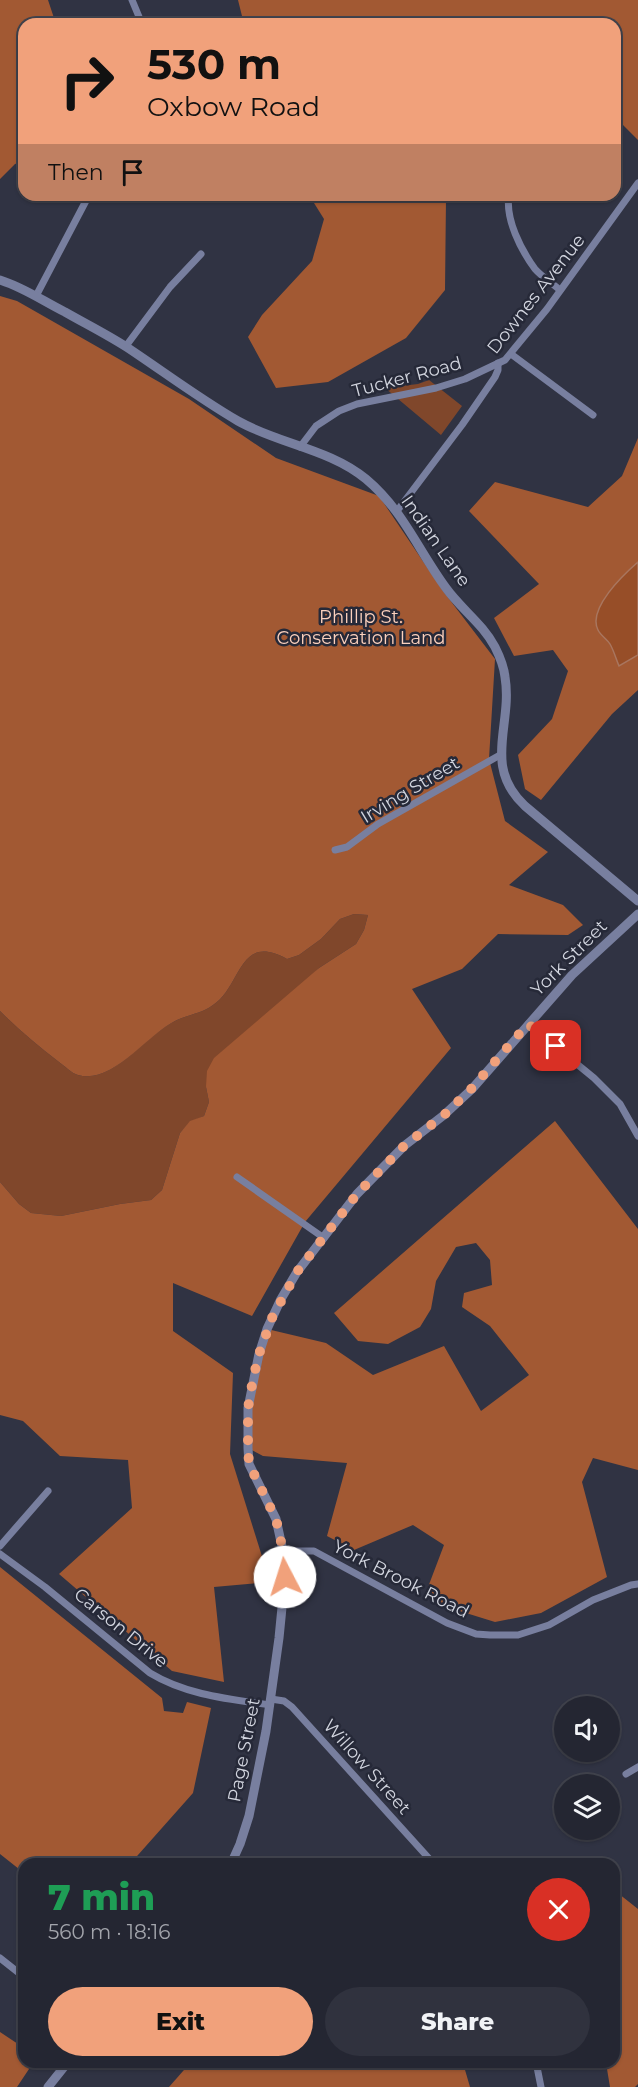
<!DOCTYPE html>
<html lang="en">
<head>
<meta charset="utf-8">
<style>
  body { margin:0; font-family:Montserrat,sans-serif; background:#30323e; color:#f1f3f6; height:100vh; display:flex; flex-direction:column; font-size:22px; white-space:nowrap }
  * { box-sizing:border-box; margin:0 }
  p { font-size:20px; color:#a3a5ac }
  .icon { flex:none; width:33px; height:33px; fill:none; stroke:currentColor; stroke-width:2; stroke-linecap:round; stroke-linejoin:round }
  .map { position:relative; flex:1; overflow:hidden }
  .panel { position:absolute; left:18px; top:1858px; width:602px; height:210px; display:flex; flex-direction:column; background:#242632; border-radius:18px; box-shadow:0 2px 4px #0004,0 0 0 2px #41434d }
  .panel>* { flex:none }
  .top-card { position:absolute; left:18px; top:18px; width:603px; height:183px; border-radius:18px; box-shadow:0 2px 4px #0004,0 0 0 2px #41434d; background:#f1a17b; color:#111; overflow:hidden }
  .buttons { position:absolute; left:554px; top:1696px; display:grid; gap:12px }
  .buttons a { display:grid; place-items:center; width:66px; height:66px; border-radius:50%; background:#242632; box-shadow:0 2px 4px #0004,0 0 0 2px #41434d; font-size:30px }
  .pin { position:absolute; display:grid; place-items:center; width:51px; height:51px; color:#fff; margin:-26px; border-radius:12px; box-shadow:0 3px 9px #0006 }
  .me { position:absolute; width:66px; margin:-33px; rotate:355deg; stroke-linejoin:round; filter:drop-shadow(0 0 4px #0008) }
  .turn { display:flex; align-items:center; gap:21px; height:126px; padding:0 30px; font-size:27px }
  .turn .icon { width:78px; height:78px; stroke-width:2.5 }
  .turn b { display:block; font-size:42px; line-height:51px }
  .then { display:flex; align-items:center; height:57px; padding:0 30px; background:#0003; gap:12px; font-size:22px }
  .round { display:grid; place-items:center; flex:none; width:63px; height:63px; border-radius:32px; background:#30323e }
  .overview { display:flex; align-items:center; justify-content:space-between; height:102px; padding:0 30px }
  h1 { font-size:36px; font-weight:800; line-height:45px; color:#1e9e55 }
  .cta { display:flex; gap:12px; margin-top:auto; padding:12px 30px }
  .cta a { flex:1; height:69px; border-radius:36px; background:#f1a17b; color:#111; font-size:24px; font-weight:800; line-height:69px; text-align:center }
  .cta a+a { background:#30323e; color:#f1f3f6 }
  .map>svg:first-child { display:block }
  .green { fill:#80472b }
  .forest { fill:#a25933 }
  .water { fill:#974e28; stroke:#a9765f; stroke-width:1.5 }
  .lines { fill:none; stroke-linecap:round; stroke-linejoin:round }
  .minor { stroke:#787f9f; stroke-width:7 }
  .tertiary { stroke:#787f9f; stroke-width:9 }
  .route { stroke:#f1a17b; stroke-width:10; stroke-dasharray:0 18 }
  .labels { text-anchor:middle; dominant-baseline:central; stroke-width:5; stroke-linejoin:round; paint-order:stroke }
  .street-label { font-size:18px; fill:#d2d5df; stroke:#262938 }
  .park-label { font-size:18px; fill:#fcd1bd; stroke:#262938 }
</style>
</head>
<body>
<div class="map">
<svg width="638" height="2087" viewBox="0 0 638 2087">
  <rect width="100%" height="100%" fill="#303343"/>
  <g class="green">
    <polygon points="429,380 462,406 441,435 385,388 418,384"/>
    <path d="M354 914 368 915 364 930 356 944 319 968 206 1087 209 1102 204 1116 190 1122 180 1133 162 1190 151 1200 120 1204 61 1216 31 1213 19 1204 0 1182V1011C19 1030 38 1046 59 1062 65 1066 71 1073 78 1075 112 1085 146 1035 175 1021 187 1015 203 1013 213 1005 242 986 238 932 287 959L299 955 321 939 340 919Z"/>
  </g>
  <g class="forest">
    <polygon points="0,0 48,0 56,24 24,24 24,161 15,164 0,179"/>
    <polygon points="238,0 638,0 638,140 623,125 615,62 615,24 244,24"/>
    <polygon points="309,195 450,195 446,199 445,290 406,338 328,382 276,388 248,337 262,315 312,261 324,219"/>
    <path d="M0 296 17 301 189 399 276 458 379 496 443 591 495 659 489 759 505 821 548 852 509 885 563 905 583 925 568 935 498 934 462 969 412 989 451 1048 305 1222 252 1316 173 1283V1331L233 1373 230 1454 270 1582 214 1587 224 1682 172 1671 59 1574 132 1508 128 1460 60 1456 23 1421 0 1415V1182L19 1204 31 1213 61 1216 120 1204 151 1200 162 1190 180 1133 190 1121 204 1116 209 1102 206 1087 207 1071 214 1058 319 968 356 944 364 930 368 915 354 914 340 919 321 939 299 955 287 959C238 932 242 986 213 1005 203 1013 187 1015 175 1021 147 1035 112 1085 78 1075 71 1073 65 1066 59 1062 38 1046 19 1030 0 1011Z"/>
    <polygon points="638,438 638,690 612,714 541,800 525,789 518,755 552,719 568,671 553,650 514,656 494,618 539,584 469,511 495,482 588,507 622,476"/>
    <polygon points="555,1121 638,1229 638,1470 593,1458 582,1482 607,1577 541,1613 495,1622 453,1609 425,1595 444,1545 413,1525 354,1550 327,1536 347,1463 263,1456 248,1448 247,1429 267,1329 326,1343 373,1375 444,1346 481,1411 529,1375 490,1326 462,1307 464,1293 492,1285 490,1260 476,1243 456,1247 436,1281 431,1309 420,1327 388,1344 358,1341 334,1313"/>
    <polygon points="0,1567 162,1698 164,1711 183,1713 187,1702 211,1708 193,1793 130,1864 24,1864 24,1873 0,1854"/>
    <polygon points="614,1890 638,1909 638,2084 635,2087 610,2087 606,2063 614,2062"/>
    <polygon points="0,2032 24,2048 24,2062 33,2063 17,2087 0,2087"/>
    <polygon points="191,2062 463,2063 470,2087 169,2087"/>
  </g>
  <path class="water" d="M638 562V655L619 666C616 659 614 651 610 644 607 639 601 636 598 630 587 609 624 574 638 562Z"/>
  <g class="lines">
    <g class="minor">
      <polyline points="132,0 142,24"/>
      <path d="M509 195C505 219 521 250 535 269 542 277 552 283 560 290"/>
      <polyline points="36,296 89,195"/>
      <polyline points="126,346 170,287 201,254"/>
      <polyline points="511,354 593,415"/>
      <polyline points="300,447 316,426 339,411 357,404 436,388 465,379 505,360 547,309 638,183"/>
      <polyline points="397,511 462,425 495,377 498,370 498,363"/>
      <polyline points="335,850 347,847 378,824 500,755"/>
      <polyline points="528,1024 594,1078 620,1104 638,1136"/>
      <polyline points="237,1177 324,1238"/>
      <polyline points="0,1546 48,1491"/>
      <polyline points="283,1551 314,1551 447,1623 476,1634 490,1635 518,1635 549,1625 593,1600 631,1585 638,1584"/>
      <path d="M0 1554 45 1587 150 1673C186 1695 229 1699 270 1705"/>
      <polyline points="271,1699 284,1701 292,1707 434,1864"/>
      <polyline points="626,1774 638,1767"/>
      <polyline points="0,1958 24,1977"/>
      <polyline points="536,2062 541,2087"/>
    </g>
    <g class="tertiary">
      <path d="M0 280C23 287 43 301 65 312 86 324 108 335 128 348 164 372 200 399 238 421 279 444 330 449 366 479 403 510 418 550 446 588 461 609 483 624 495 647 500 657 504 667 505 677 513 725 482 766 525 806L638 901"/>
      <polyline points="231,1864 240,1844 249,1816 266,1731 279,1638 285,1577 283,1551 276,1519 249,1464 248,1448 248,1408 259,1354 267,1329 281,1299 297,1272 357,1194 404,1146 444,1115 472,1089 572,975 638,914"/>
      <polyline points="48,2087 68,2062"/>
    </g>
  </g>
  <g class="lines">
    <polyline class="route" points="285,1577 283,1551 276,1519 249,1464 248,1448 248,1408 253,1379 259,1354 272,1318 297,1272 357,1194 404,1146 444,1115 471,1089 528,1024 556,1046"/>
  </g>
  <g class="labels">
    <g class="street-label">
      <text transform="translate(536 294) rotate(-52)">Downes Avenue</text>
      <text transform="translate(407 377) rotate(-15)">Tucker Road</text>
      <text transform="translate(436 541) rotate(55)">Indian Lane</text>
      <text transform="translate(410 790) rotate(-31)">Irving Street</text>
      <text transform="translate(569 958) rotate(-45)">York Street</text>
      <text transform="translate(401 1579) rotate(27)">York Brook Road</text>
      <text transform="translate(121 1628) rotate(39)">Carson Drive</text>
      <text transform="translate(244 1750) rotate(-79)">Page Street</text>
      <text transform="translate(367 1767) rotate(48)">Willow Street</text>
    </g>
    <g class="park-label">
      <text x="361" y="617">Phillip St.<tspan x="361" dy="21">Conservation Land</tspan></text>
    </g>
  </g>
</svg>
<div class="buttons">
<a><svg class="icon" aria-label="sound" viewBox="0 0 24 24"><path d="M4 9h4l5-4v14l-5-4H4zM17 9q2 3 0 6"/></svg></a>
<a><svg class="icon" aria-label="layers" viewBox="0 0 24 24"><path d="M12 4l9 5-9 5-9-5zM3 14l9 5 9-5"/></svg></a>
</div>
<div class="pin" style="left:556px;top:1046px;background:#d93025"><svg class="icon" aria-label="arrive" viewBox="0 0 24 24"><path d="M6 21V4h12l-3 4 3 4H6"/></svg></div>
<svg class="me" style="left:285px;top:1577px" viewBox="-20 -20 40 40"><circle r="19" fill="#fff"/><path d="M0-13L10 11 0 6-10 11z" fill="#f1a17b"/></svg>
<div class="top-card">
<div class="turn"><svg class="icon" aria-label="right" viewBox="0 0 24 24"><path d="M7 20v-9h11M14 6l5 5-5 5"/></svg><div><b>530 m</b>Oxbow Road</div></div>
<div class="then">Then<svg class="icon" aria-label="arrive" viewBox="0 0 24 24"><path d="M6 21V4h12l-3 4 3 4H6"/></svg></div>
</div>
<section class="panel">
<div class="overview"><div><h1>7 min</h1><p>560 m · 18:16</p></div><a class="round" style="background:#d93025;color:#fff"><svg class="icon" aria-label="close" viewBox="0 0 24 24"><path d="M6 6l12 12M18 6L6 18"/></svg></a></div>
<div class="cta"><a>Exit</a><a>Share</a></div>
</section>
</div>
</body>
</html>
